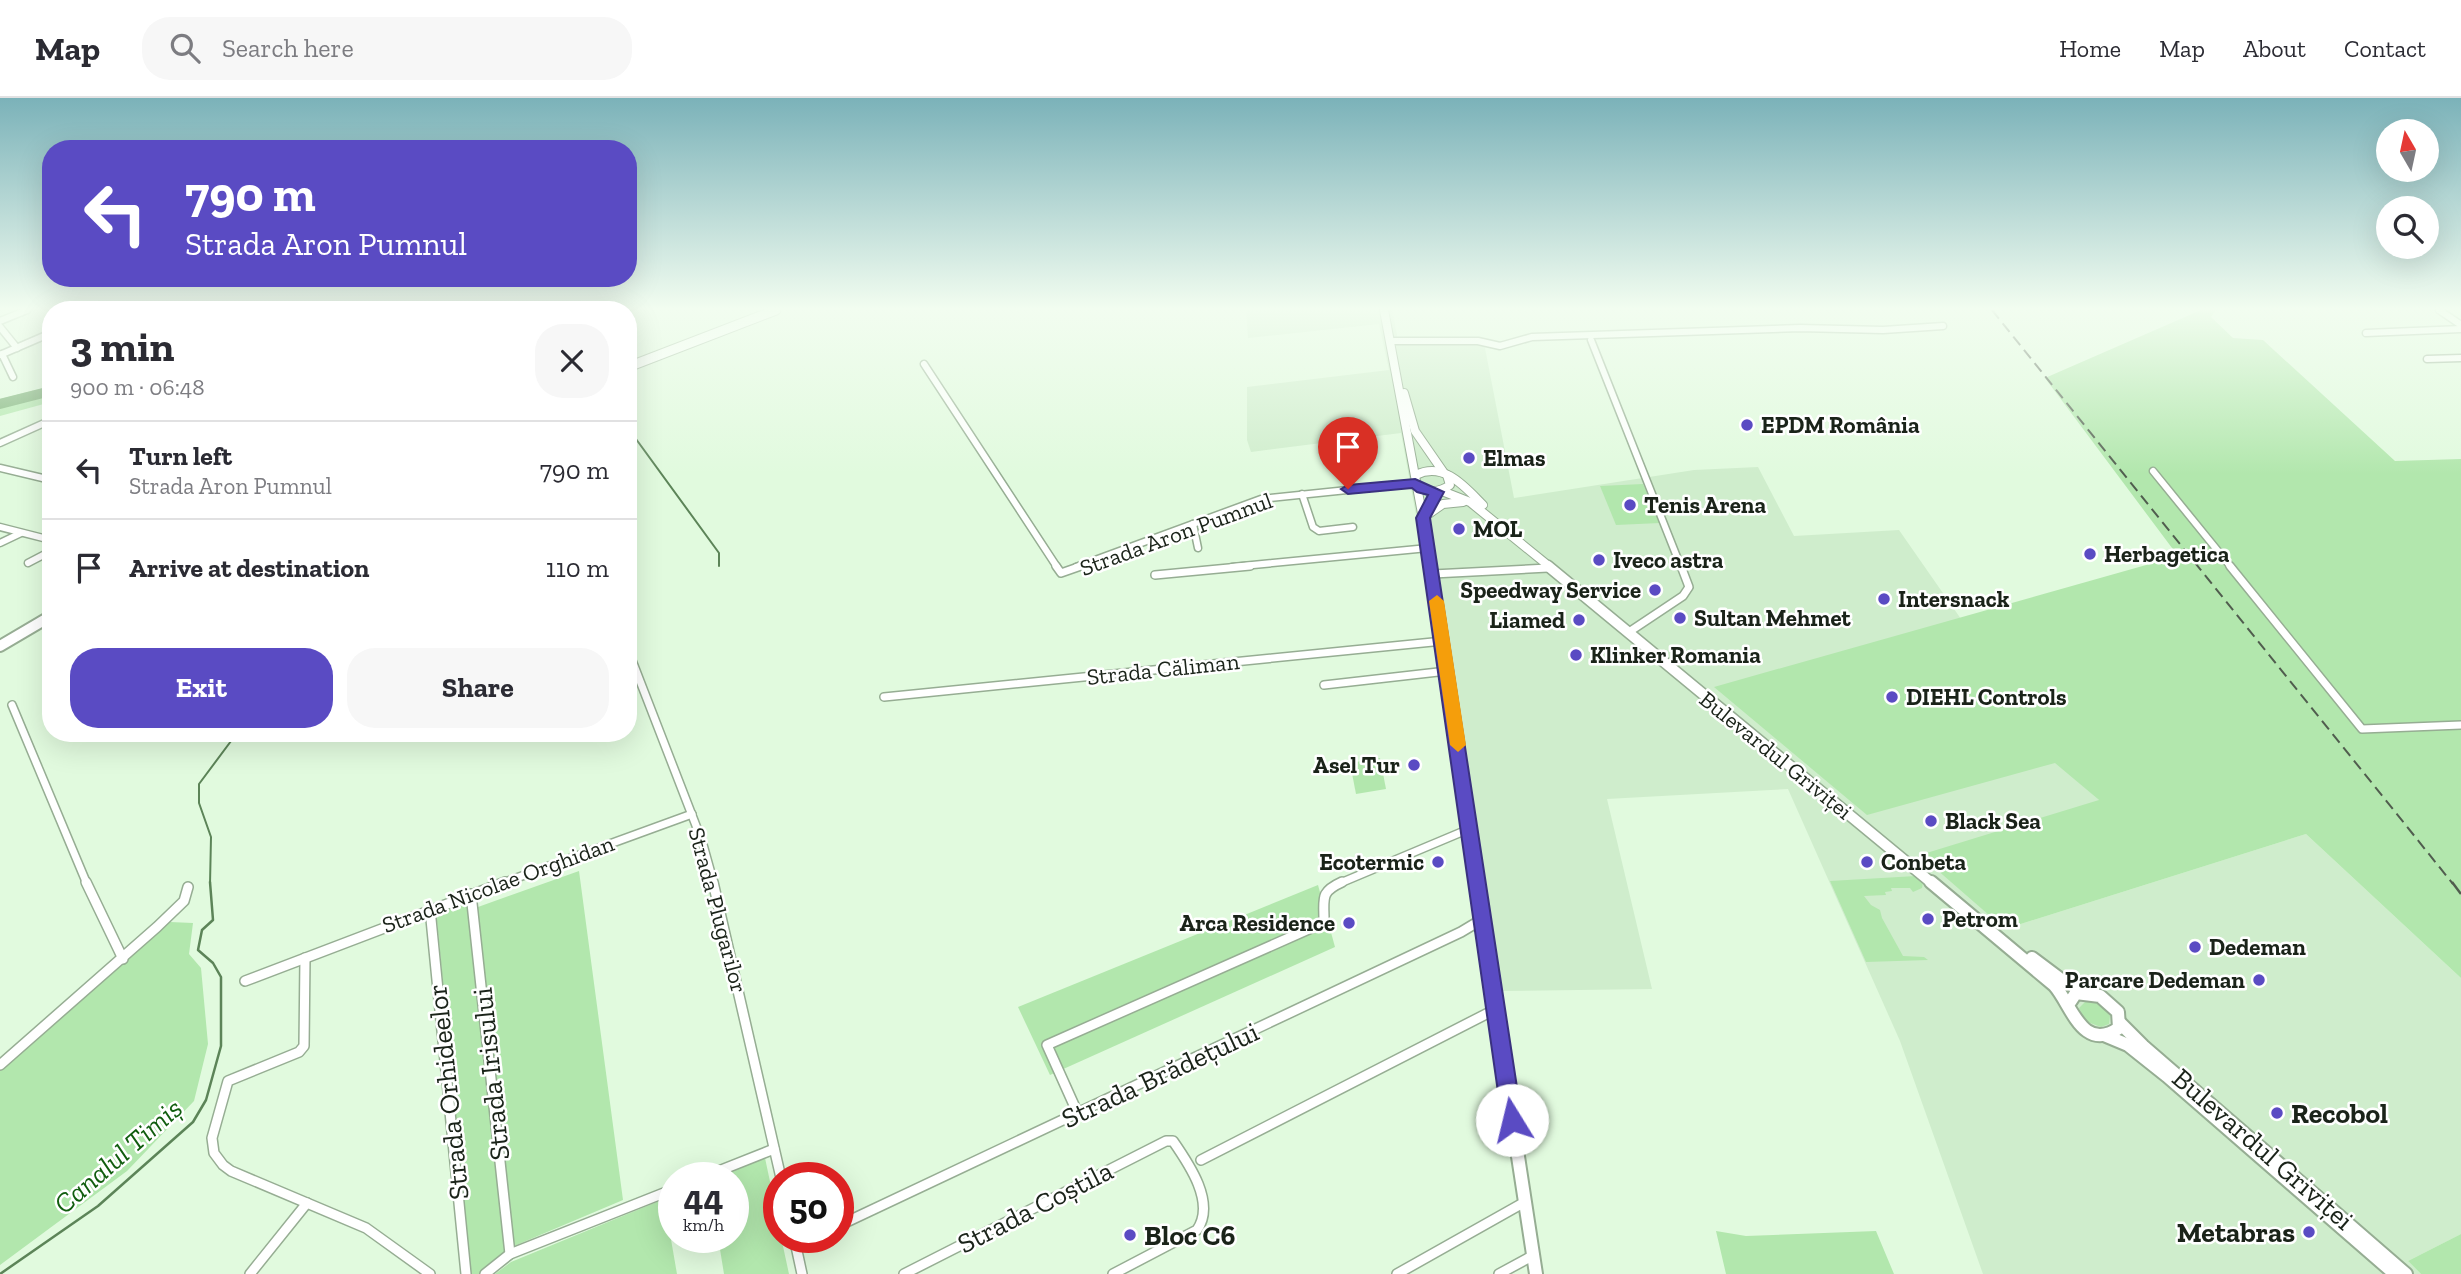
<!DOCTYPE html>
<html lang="en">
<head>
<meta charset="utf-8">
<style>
  body { margin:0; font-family:"Zilla Slab",serif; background:#f7f7f7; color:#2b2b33; height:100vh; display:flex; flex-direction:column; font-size:26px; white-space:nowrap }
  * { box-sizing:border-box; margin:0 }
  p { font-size:23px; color:#7c7c81 }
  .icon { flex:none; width:38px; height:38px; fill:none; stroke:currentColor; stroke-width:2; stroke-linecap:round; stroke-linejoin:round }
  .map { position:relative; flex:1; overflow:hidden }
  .sheet { position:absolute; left:42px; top:203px; width:595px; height:441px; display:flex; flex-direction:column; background:#fff; border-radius:28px; box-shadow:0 7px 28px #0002 }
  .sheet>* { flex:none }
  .hud { position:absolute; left:42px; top:42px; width:595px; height:147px; border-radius:28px; box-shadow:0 7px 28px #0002; background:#5a4bc3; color:#fff; overflow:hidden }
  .needle { width:46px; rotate:351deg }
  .tools { position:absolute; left:2376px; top:21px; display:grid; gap:14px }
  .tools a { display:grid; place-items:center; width:63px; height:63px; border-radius:50%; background:#fff; box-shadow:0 7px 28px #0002; font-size:35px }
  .speed { position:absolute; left:658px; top:1064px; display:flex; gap:14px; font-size:35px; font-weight:700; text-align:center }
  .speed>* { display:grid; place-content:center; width:91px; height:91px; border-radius:50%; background:#fff; box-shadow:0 7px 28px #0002; line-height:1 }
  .speed small { font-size:18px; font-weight:400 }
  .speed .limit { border:10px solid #d22; background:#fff; color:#111 }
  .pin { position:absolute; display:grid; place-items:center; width:60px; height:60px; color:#fff; margin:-72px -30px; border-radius:50% 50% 50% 0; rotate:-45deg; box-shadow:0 0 7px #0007 }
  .pin .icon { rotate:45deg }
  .me { position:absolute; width:77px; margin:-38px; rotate:351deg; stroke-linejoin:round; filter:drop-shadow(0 0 5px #0008) }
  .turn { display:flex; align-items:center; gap:24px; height:147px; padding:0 28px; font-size:32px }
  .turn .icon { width:91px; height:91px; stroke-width:2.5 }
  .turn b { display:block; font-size:49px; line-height:60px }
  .round { display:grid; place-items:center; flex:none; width:74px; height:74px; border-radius:28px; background:#f7f7f7 }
  .headline { display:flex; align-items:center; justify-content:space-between; height:119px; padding:0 28px }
  h1 { font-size:42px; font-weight:700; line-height:52px }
  .button { display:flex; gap:14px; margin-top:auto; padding:14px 28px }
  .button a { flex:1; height:80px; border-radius:28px; background:#5a4bc3; color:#fff; font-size:28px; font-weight:700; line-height:80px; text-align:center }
  .button a+a { background:#f7f7f7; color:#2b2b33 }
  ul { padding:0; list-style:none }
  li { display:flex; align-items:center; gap:21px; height:98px; padding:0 28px; border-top:2px solid #e1e1e2 }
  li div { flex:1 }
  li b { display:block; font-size:26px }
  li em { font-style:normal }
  header { display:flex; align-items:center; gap:42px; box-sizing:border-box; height:98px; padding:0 35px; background:#fff; border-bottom:2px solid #e1e1e2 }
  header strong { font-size:33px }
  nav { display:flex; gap:38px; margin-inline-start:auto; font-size:24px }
  .search { width:490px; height:63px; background:#f7f7f7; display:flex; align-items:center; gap:18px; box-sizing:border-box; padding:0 24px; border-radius:28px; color:#7c7c81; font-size:26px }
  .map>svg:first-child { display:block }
  .built { fill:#cfedcc }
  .green { fill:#b2e7ad }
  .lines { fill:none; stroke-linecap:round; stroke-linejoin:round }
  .stream-far1 { stroke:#5c8458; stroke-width:2 }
  .stream { stroke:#5c8458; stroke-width:2.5 }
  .river { stroke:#78ae73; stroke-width:10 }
  .minor-far2-casing { stroke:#96ad93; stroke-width:9 }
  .minor-far1-casing { stroke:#96ad93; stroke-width:10 }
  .minor-casing { stroke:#96ad93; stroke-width:12 }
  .major-far2-casing { stroke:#96ad93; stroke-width:10 }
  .major-far1-casing { stroke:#96ad93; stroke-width:13 }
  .major-casing { stroke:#96ad93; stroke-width:16 }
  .highway-far1-casing { stroke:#96ad93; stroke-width:11 }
  .highway-casing { stroke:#96ad93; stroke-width:14 }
  .minor-far2 { stroke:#fff; stroke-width:6 }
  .minor-far1 { stroke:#fff; stroke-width:7 }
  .minor { stroke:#fff; stroke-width:9 }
  .major-far2 { stroke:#fff; stroke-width:8 }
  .major-far1 { stroke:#fff; stroke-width:10 }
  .major { stroke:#fff; stroke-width:12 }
  .highway-far1 { stroke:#fff; stroke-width:9 }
  .highway { stroke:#fff; stroke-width:10 }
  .rail-far1 { stroke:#505d4e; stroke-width:2; stroke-dasharray:11 6; stroke-linecap:butt }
  .rail { stroke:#505d4e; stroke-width:2.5; stroke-dasharray:18 9; stroke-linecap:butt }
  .route { fill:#5a4bc3; stroke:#3a317f; stroke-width:2 }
  .slow { fill:#f59e0b }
  .poi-dot { fill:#5a4bc3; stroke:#fff; stroke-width:2.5 }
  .labels { text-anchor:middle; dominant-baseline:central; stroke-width:5; stroke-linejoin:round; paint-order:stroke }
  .poi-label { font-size:23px; font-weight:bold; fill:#1a2319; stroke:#fff; text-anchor:start }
  .street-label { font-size:23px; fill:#1a2319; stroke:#fff }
  .near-street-label { font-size:28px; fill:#1a2319; stroke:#fff }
  .near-poi-label { font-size:28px; font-weight:bold; fill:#1a2319; stroke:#fff; text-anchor:start }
  .near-water-label { font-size:28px; font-style:italic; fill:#105d0e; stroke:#fff }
</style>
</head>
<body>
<header>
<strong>Map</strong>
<div class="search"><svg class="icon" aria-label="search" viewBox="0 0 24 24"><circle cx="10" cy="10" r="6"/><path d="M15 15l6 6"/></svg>Search here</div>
<nav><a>Home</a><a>Map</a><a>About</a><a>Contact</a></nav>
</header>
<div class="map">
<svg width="2461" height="1176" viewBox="0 0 2461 1176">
  <rect width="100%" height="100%" fill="#e1fade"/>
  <polygon class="built" points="1246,212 1392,212 1398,242 1484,245 1514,400 1694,372 1758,369 1794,438 1899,432 1961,521 1908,536 2099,702 2005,831 2306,736 2461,880 2461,1136 2408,1163 2421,1176 1983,1176 1900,943 1788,691 1607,701 1652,891 1503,893 1401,335 1251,354 1247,342 1247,289 1389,272 1379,226 1248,240"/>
  <g class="green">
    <polygon points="2201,212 2216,212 2211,219 2233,240 2263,242 2395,363 2461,361 2461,880 2306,736 2005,831 1920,757 2099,702 2055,665 1867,717 1714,589 2178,458 2045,280"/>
    <polygon points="51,288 51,304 0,318 0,301"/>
    <polygon points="1643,386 1660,425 1616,427 1600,388"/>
    <polygon points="1380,660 1386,691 1356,696 1350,665"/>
    <polygon points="579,773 623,1102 514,1148 481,1176 471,1176 436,813 468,801 478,809"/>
    <polygon points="1916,778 1923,785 1922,790 1913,794 1910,790 1891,790 1892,793 1885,794 1886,797 1864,798 1871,807 1880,812 1882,820 1903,858 1924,859 1928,862 1866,864 1830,783"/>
    <polygon points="1318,787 1335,849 1050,977 1018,909"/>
    <polygon points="170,824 193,825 189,856 201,870 208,946 194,1003 127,1073 0,1167 0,973"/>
    <path d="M2086 903C2097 903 2105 908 2110 918L2109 926 2101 929 2085 923 2079 910Z"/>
    <polygon points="765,1060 779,1126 779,1139 781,1139 789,1176 724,1176 718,1139 733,1139 733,1080 710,1080"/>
    <polygon points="664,1101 677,1176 495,1176 511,1164"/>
    <polygon points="1716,1133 1746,1138 1876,1133 1894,1176 1726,1176"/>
    <polygon points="2461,1136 2461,1176 2421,1176 2408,1163"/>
  </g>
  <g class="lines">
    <g class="stream-far1">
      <polyline points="628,330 719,455 719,468"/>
      <polyline points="210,786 211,739 199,705 199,686 237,635"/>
    </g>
    <polyline class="stream" points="0,1176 98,1108 193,1024 206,1002 221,948 221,879 213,865 198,852 202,832 213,822 210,784"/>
    <polyline class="river" points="0,306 51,293"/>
    <g class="minor-far2-casing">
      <g id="minor-far2">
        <polyline points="2439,212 2461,227"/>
        <polyline points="0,223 27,212"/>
        <polyline points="0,229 17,250"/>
        <polyline points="2366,235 2461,231"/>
        <polyline points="1591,242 1681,469"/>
        <polyline points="1394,243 1478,243 1500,248 1532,239 1800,230 1883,232 1943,228"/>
        <polyline points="2,256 13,279"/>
        <polyline points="0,257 51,235"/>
        <polyline points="2427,261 2461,260"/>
        <polyline points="924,266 1057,469"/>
        <polyline points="0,345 51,322"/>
        <polyline points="0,370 51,382"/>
        <polyline points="2153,373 2231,469"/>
        <polyline points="1302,396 1313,429 1319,433 1353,429"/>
        <polyline points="1193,426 1198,450"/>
        <polyline points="0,429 51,442"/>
        <polyline points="0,445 21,435"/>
        <polyline points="28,465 51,453"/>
        <polyline points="1076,469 1261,401 1415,385"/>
        <polyline points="1232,469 1428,450"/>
      </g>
    </g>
    <g class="minor-far1-casing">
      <g id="minor-far1">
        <polyline points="1056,468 1061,475 1081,468"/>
        <polyline points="2230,468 2362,631 2461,627"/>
        <polyline points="1433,476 1548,470"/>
        <polyline points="1155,477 1250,468"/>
        <polyline points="1632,532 1683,498 1689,489 1681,468"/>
        <polyline points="628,552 702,743 714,786"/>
        <polyline points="1324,587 1447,573"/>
        <polyline points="884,599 1443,543"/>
        <polyline points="12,607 87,786"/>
        <polyline points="500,786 692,716"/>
        <polyline points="1338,786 1469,731"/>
      </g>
    </g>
    <g class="minor-casing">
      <g id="minor">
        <polyline points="86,784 123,861"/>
        <polyline points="713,784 781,1080"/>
        <polyline points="471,796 510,1156"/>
        <polyline points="430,811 466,1176"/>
        <polyline points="305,860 304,948 299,954 228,983 212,1040 214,1055 223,1067 231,1073 366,1130 430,1176"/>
        <polyline points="245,883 505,784"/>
        <polyline points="0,967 157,829 184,803 188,789"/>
        <path d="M1078 1016 1047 947 1318 827 1324 822C1324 800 1320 794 1342 784"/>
        <polyline points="1201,1062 1494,912"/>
        <polyline points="701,1080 774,1051"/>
        <polyline points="838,1128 1461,834 1481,822"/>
        <polyline points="794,1139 802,1176"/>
        <polyline points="796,1148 814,1139"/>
        <polyline points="250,1176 307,1105"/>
        <polyline points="485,1176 510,1156 674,1091"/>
        <path d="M904 1176 1166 1043H1173C1189 1066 1216 1105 1197 1132L1113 1176"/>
        <polyline points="1397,1176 1525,1104"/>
        <polyline points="1499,1176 1534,1157"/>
      </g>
    </g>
    <g class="major-far2-casing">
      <g id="major-far2">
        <polyline points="1384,212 1432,469"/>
        <polyline points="1404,295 1415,333 1444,375"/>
        <path d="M1416 377C1444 363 1465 389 1483 407"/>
        <path d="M1418 388C1429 395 1439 395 1450 387L1447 377"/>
        <polyline points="1442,393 1470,404 1550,469"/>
        <polyline points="1423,420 1443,406 1463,404"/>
      </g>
    </g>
    <g class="major-far1-casing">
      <g id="major-far1">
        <polyline points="1431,468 1476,786"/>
        <polyline points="1548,468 1933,786"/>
      </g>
    </g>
    <g class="major-casing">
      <g id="major">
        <polyline points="1476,784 1536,1176"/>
        <path d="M1931 784 2054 887C2071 905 2082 956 2119 930L2118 914 2100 898 2076 895 2068 907"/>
        <polyline points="2032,860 2060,881 2084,893"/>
        <polyline points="2120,925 2143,948 2406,1176"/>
        <polyline points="2104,937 2128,947 2167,978 2395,1176"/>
      </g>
    </g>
    <g class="highway-far1-casing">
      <polyline id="highway-far1" points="628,269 776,212"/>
    </g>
    <g class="highway-casing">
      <polyline id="highway" points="0,548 51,518"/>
    </g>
    <use href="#minor-far2" class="minor-far2"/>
    <use href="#minor-far1" class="minor-far1"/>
    <use href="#minor" class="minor"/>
    <use href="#major-far2" class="major-far2"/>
    <use href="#major-far1" class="major-far1"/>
    <use href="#major" class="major"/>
    <use href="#highway-far1" class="highway-far1"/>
    <use href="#highway" class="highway"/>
    <polyline class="rail-far1" points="1992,212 2453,786"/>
    <polyline class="rail" points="2452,784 2461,796"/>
  </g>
  <linearGradient id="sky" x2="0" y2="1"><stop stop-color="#7bb2b9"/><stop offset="0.56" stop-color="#f2fdf0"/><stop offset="1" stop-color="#f2fdf0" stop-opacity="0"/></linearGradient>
  <rect width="2461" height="376" fill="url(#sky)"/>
  <polygon class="route" points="1415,381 1444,394 1430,420 1522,1022 1519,1029 1512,1032 1505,1029 1502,1022 1416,420 1428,397 1417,394 1412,390 1348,396 1341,391 1348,387"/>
  <polygon class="slow" points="1437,497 1444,503 1466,647 1458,654 1450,647 1429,503"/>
  <g class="poi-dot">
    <circle cx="1747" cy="327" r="7"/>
    <circle cx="1469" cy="360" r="7"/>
    <circle cx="1630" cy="407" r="7"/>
    <circle cx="1459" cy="431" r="7"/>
    <circle cx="2090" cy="456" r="7"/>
    <circle cx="1599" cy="462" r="7"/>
    <circle cx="1655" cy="492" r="7"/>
    <circle cx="1884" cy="501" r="7"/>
    <circle cx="1680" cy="520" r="7"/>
    <circle cx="1579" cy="522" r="7"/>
    <circle cx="1576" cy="557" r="7"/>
    <circle cx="1892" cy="599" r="7"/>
    <circle cx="1414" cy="667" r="7"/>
    <circle cx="1931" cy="723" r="7"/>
    <circle cx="1438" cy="764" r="7"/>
    <circle cx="1867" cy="764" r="7"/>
    <circle cx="1928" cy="821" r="7"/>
    <circle cx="1349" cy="825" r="7"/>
    <circle cx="2195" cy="849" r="7"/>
    <circle cx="2259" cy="882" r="7"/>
    <circle cx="2277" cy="1015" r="7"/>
    <circle cx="2309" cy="1134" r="7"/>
    <circle cx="1130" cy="1137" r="7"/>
  </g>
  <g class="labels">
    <g class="poi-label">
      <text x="1761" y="327">EPDM România</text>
      <text x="1483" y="360">Elmas</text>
      <text x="1644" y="407">Tenis Arena</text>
      <text x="1473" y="431">MOL</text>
      <text x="2104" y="456">Herbagetica</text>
      <text x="1613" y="462">Iveco astra</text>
      <text x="1641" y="492" text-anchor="end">Speedway Service</text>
      <text x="1898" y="501">Intersnack</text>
      <text x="1694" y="520">Sultan Mehmet</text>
      <text x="1565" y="522" text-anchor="end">Liamed</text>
      <text x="1590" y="557">Klinker Romania</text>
      <text x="1906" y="599">DIEHL Controls</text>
      <text x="1400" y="667" text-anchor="end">Asel Tur</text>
      <text x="1945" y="723">Black Sea</text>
      <text x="1424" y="764" text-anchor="end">Ecotermic</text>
      <text x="1881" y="764">Conbeta</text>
      <text x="1942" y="821">Petrom</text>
      <text x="1335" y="825" text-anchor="end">Arca Residence</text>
      <text x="2209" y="849">Dedeman</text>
      <text x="2245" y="882" text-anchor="end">Parcare Dedeman</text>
    </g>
    <g class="street-label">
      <text transform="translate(1176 436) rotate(-20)">Strada Aron Pumnul</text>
      <text transform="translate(1163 571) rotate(-6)">Strada Căliman</text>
      <text transform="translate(1776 657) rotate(39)">Bulevardul Griviței</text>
      <text transform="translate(498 786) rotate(-20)">Strada Nicolae Orghidan</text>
      <text transform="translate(718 812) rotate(75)">Strada Plugarilor</text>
    </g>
    <g class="near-street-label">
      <text transform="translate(491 976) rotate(-96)">Strada Irisului</text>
      <text transform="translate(1160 977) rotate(-25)">Strada Brădețului</text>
      <text transform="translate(448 994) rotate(-96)">Strada Orhideelor</text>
      <text transform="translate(2263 1051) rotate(41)">Bulevardul Griviței</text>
      <text transform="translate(1035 1109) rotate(-27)">Strada Coștila</text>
    </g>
    <g class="near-poi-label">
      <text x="2291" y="1015">Recobol</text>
      <text x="2295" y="1134" text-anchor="end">Metabras</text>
      <text x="1144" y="1137">Bloc C6</text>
    </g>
    <g class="near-water-label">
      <text transform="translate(118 1058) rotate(-41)">Canalul Timiș</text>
    </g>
  </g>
</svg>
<div class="tools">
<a><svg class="needle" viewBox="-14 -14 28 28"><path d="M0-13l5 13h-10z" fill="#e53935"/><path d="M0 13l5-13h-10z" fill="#7c7c81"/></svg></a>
<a><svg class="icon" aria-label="search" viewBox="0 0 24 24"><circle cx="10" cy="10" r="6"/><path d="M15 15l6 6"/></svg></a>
</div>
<div class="speed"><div>44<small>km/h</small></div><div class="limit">50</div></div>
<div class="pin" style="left:1348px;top:391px;background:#d93025"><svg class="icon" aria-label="arrive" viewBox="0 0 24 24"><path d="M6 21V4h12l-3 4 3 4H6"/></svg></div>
<svg class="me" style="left:1512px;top:1022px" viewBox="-20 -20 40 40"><circle r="19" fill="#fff"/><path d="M0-13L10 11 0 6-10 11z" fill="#5a4bc3"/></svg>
<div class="hud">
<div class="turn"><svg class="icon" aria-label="left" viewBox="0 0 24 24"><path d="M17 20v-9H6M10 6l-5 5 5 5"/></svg><div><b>790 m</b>Strada Aron Pumnul</div></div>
</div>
<section class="sheet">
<div class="headline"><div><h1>3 min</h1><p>900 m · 06:48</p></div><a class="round"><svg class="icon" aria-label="close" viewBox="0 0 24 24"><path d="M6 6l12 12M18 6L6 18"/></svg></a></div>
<ul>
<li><svg class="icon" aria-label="left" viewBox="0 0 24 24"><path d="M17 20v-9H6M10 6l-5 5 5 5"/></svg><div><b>Turn left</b><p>Strada Aron Pumnul</p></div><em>790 m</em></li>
<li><svg class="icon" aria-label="arrive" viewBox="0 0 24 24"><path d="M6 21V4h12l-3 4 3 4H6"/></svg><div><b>Arrive at destination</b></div><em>110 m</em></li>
</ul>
<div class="button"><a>Exit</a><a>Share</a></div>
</section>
</div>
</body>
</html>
